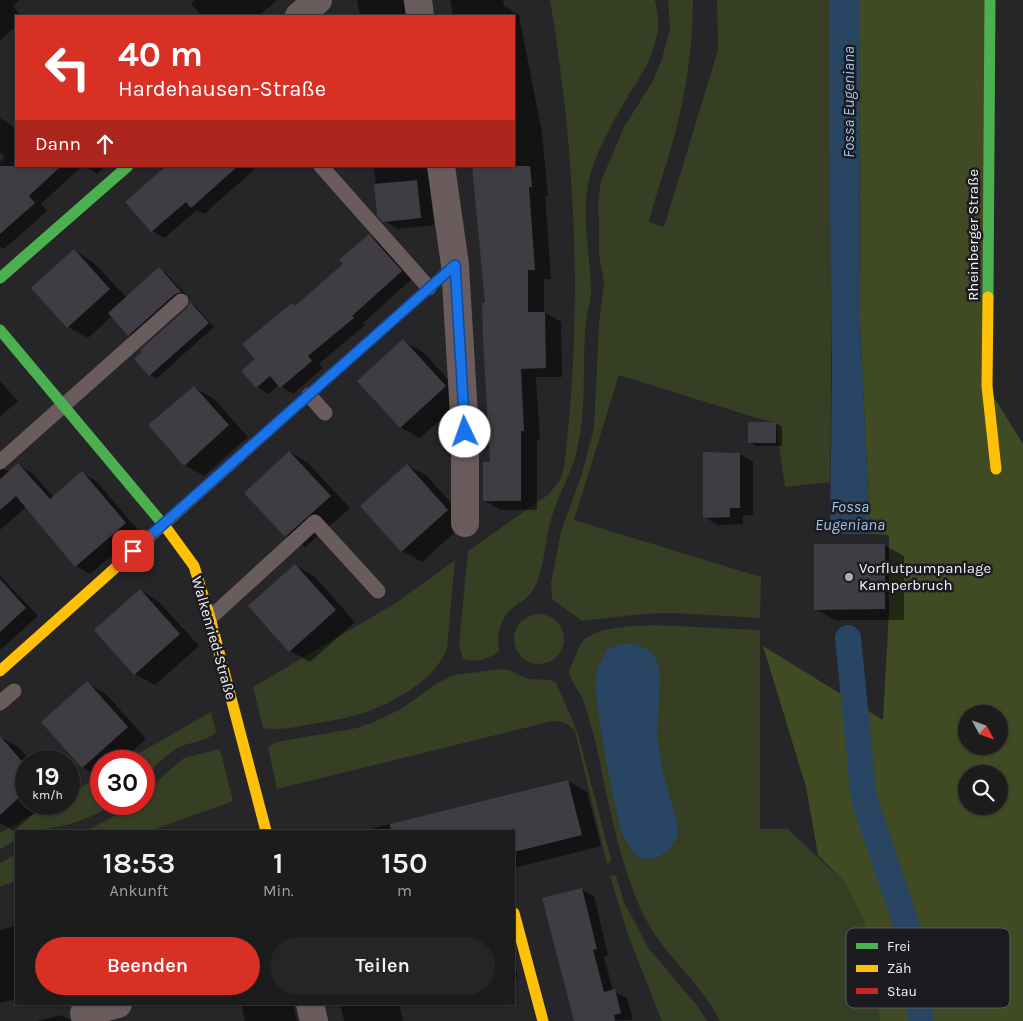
<!DOCTYPE html>
<html lang="de">
<head>
<meta charset="utf-8">
<style>
  body { margin:0; font-family:Karla,sans-serif; background:#252526; color:#f1f3f6; height:100vh; display:flex; flex-direction:column; font-size:19px; white-space:nowrap }
  * { box-sizing:border-box; margin:0 }
  p { font-size:16px; color:#a0a1a4 }
  .icon { flex:none; width:28px; height:28px; fill:none; stroke:currentColor; stroke-width:2; stroke-linecap:round; stroke-linejoin:round }
  .map { position:relative; flex:1; overflow:hidden }
  .panel { position:absolute; left:15px; top:830px; width:500px; height:175px; display:flex; flex-direction:column; background:#1c1c1d; border-radius:0px; box-shadow:0 1px 4px #0004,0 0 0 1px #3a3a3b }
  .panel>* { flex:none }
  .guide { position:absolute; left:15px; top:15px; width:500px; height:152px; border-radius:0px; box-shadow:0 1px 4px #0004,0 0 0 1px #3a3a3b; background:#d93025; color:#fff; overflow:hidden }
  .needle { width:32px; rotate:131deg }
  .fabs { position:absolute; left:958px; top:705px; display:grid; gap:10px }
  .fabs a { display:grid; place-items:center; width:50px; height:50px; border-radius:50%; background:#1c1c1d; box-shadow:0 1px 4px #0004,0 0 0 1px #3a3a3b; font-size:25px }
  .speed { position:absolute; left:15px; top:750px; display:flex; gap:10px; font-size:25px; font-weight:700; text-align:center }
  .speed>* { display:grid; place-content:center; width:65px; height:65px; border-radius:50%; background:#1c1c1d; box-shadow:0 1px 4px #0004,0 0 0 1px #3a3a3b; line-height:1 }
  .speed small { font-size:12px; font-weight:400 }
  .speed .limit { border:8px solid #d22; background:#fff; color:#111 }
  .pin { position:absolute; display:grid; place-items:center; width:42px; height:42px; color:#fff; margin:-21px; border-radius:10px; box-shadow:0 2px 8px #0006 }
  .me { position:absolute; width:55px; margin:-28px; rotate:357deg; stroke-linejoin:round; filter:drop-shadow(0 0 4px #0008) }
  .turn { display:flex; align-items:center; gap:18px; height:105px; padding:0 20px; font-size:22px }
  .turn .icon { width:65px; height:65px; stroke-width:2.5 }
  .turn b { display:block; font-size:35px; line-height:42px }
  .then { display:flex; align-items:center; height:48px; padding:0 20px; background:#0003; gap:10px; font-size:19px }
  .eta { display:flex; justify-content:space-evenly; align-items:center; height:85px; text-align:center }
  .eta b { font-size:30px; font-weight:600; line-height:35px }
  .button { display:flex; gap:10px; margin-top:auto; padding:10px 20px }
  .button a { flex:1; height:58px; border-radius:30px; background:#d93025; color:#fff; font-size:20px; font-weight:600; line-height:58px; text-align:center }
  .button a+a { background:#252526; color:#f1f3f6 }
  .map>svg:first-child { display:block }
  .green { fill:#363e24 }
  .forest { fill:#404b24; fill-rule:evenodd }
  .water { fill:#284564 }
  .shadow { fill:#0007 }
  .lines { fill:none; stroke-linecap:round; stroke-linejoin:round }
  .canal { stroke:#284564; stroke-width:26 }
  .building { fill:#3f3c44 }
  .lane { stroke:#6a5c5d; stroke-width:15 }
  .street { stroke:#6a5c5d; stroke-width:28 }
  .fast { stroke:#4caf50; stroke-width:11 }
  .slow { stroke:#ffc107; stroke-width:11 }
  .jam { stroke:#c62828; stroke-width:11 }
  .route-casing { stroke:#114b97; stroke-width:12 }
  .route { stroke:#1a73e8; stroke-width:9 }
  .poi-dot { fill:#acacae; stroke:#1c1b1f; stroke-width:2 }
  .labels { text-anchor:middle; dominant-baseline:central; stroke-width:5; stroke-linejoin:round; paint-order:stroke }
  .street-label { font-size:15px; fill:#f4f4f6; stroke:#1c1b1f }
  .poi-label { font-size:15px; fill:#f4f4f6; stroke:#1c1b1f; text-anchor:start }
  .water-label { font-size:16px; font-style:italic; fill:#9cc5f4; stroke:#1c1b1f }
  .key { fill:#1c1b1f; stroke:#5d5c60; stroke-width:1 }
  .key-label { font-size:14px; fill:#f4f4f6 }
</style>
</head>
<body>
<div class="map">
<svg width="1023" height="1021" viewBox="0 0 1023 1021">
  <rect width="100%" height="100%" fill="#262527"/>
  <g class="green">
    <path d="M550 0H655C657 11 660 22 657 34 653 59 638 80 625 101 612 124 597 150 590 176 580 213 590 252 591 289 591 300 587 311 586 322 582 365 587 408 577 450 572 472 560 492 553 513 544 538 546 572 531 593 527 599 520 602 514 607 499 618 497 634 499 651 491 659 474 663 463 659L459 644 468 551 549 494 560 480 564 467C583 313 576 153 550 0Z"/>
    <path d="M668 0H693C693 50 685 100 671 148 664 173 655 197 649 222L664 227 718 50 717 0H829C829 161 833 321 830 482L785 487 776 422 760 419 619 375 574 520 761 577 760 618 673 613 642 614 582 621 552 599 551 583 561 531 581 477 594 428 599 324 604 284 599 254V225L598 205 601 181 624 127 653 81 662 59 670 28Z"/>
    <path d="M455 560 447 648C437 680 388 706 357 715 343 719 327 721 312 724 296 727 279 731 263 728L253 687 394 604Z"/>
    <circle cx="539" cy="639" r="25"/>
    <path d="M652 625 760 630V829H788L845 883 864 922 874 967 880 1021H720C702 984 668 959 648 923 627 885 617 839 607 797 601 772 598 747 590 723 588 714 585 705 582 697 577 689 570 680 569 670 574 661 577 650 582 642 593 627 635 626 652 625Z"/>
    <path d="M503 669C513 670 520 677 529 679 539 681 549 677 556 683L573 721 579 738 611 859 610 863 607 864 575 732C568 722 561 720 549 722L277 789 268 747 276 742 357 728 376 721 401 709 436 684 454 675Z"/>
    <path d="M211 712 216 732C204 744 186 741 173 751 162 758 153 769 144 778V761H125Z"/>
    <polygon points="220,749 233,801 150,831 85,831 121,813 134,804 144,804 144,795 164,775 184,758"/>
    <path d="M101 775V804H114C85 823 50 831 16 831V840L0 849V833L51 804H69V794Z"/>
    <polygon points="16,854 16,881 0,887 0,863"/>
    <polygon points="610,875 616,876 624,902 649,949 695,1003 707,1021 662,1021 628,935"/>
  </g>
  <path class="forest" d="M859 0H990L987 386 1023 444V1021H880L874 967 864 922 845 883 818 855 806 787 763 646 883 720 889 612V535L870 534 860 322ZM966 714H999V746H966ZM966 774H999V806H966Z"/>
  <g class="water">
    <polygon points="829,0 859,0 860,322 870,534 830,534 832,370 829,119"/>
    <polygon points="621,644 634,644 649,650 657,660 660,676 657,738 664,776 677,822 678,836 671,847 660,856 649,860 640,858 632,851 621,831 606,761 598,709 595,681 598,668 607,649"/>
  </g>
  <g class="shadow">
    <polygon points="0,0 20,0 13,6 21,16 16,16 16,26 0,41"/>
    <polygon points="195,0 277,0 259,16 202,16 191,4"/>
    <polygon points="357,0 403,0 406,16 360,16"/>
    <polygon points="450,0 503,0 504,6 519,15 542,133 548,196 545,196 551,279 544,279 544,312 561,322 562,377 536,377 540,440 537,440 537,510 500,510 484,500 491,463 486,304 514,166 514,16 453,16"/>
    <polygon points="0,118 11,125 16,130 16,166 82,166 41,204 47,211 4,249 0,247 0,162 5,157 0,152"/>
    <polygon points="84,166 106,166 97,174"/>
    <polygon points="171,166 252,166 255,169 204,214 197,210 164,238 152,231 126,202"/>
    <polygon points="374,166 428,166 434,225 398,229 384,221 379,215"/>
    <polygon points="369,236 381,242 413,278 363,323 365,325 319,364 323,368 293,394 279,385 269,394 257,387 257,359 292,304 296,306 345,265"/>
    <polygon points="74,250 93,262 127,298 160,269 166,273 186,295 181,297 135,338 129,335 112,316 88,338 68,327"/>
    <polygon points="191,304 196,307 214,327 156,379 150,375 135,359 188,309"/>
    <polygon points="403,341 423,352 465,398 420,438 400,427"/>
    <polygon points="0,381 18,401 0,417"/>
    <polygon points="194,387 214,399 248,437 204,476 185,465"/>
    <polygon points="776,423 782,427 782,446 756,446 750,442"/>
    <polygon points="290,452 309,464 350,508 305,547 286,536"/>
    <polygon points="0,454 5,471 7,470 10,471 18,465 32,473 54,497 82,473 96,481 140,532 90,574 76,566 26,507 0,530"/>
    <polygon points="740,454 753,462 753,515 743,515 743,524 718,525 704,517"/>
    <polygon points="407,465 427,476 467,521 422,562 402,551"/>
    <polygon points="884,545 904,556 904,620 835,620 816,609"/>
    <polygon points="295,565 315,577 355,622 310,662 290,651"/>
    <polygon points="0,576 38,616 0,650"/>
    <polygon points="140,590 159,602 199,646 155,685 135,674 96,630"/>
    <polygon points="87,683 106,694 146,739 121,761 101,761 101,778 82,767"/>
    <polygon points="0,737 18,747 31,761 26,761 26,804 44,804 14,831 0,823"/>
    <polygon points="568,781 587,792 601,846 514,868 514,831 362,831"/>
    <polygon points="581,889 594,896 608,955 604,957 613,991 627,998 633,1020 575,1021"/>
    <polygon points="16,926 16,999 0,1003 0,930"/>
    <polygon points="514,961 518,977 514,979"/>
    <polygon points="241,1004 293,1004 297,1021 245,1021"/>
    <polygon points="340,1004 399,1004 403,1021 344,1021"/>
    <polygon points="62,1015 72,1021 37,1021"/>
  </g>
  <g class="lines">
    <polyline class="canal" points="848,638 864,799 911,939 921,1021"/>
  </g>
  <g class="building">
    <polygon points="0,166 61,166 29,196 35,203 0,234"/>
    <polygon points="166,166 238,166 191,208 186,202 151,232 125,202"/>
    <polygon points="472,166 530,166 532,187 529,187 535,270 528,270 528,312 545,312 546,368 521,369 524,431 521,431 521,501 483,501 483,462 490,462 483,338 482,303 485,303"/>
    <polygon points="417,180 421,218 383,222 377,216 374,184"/>
    <polygon points="369,234 402,271 352,316 354,318 308,356 312,361 280,388 270,376 256,388 241,371 255,359 242,344 292,303 295,306 343,264 339,260"/>
    <polygon points="74,249 110,289 67,328 31,288"/>
    <polygon points="159,267 181,292 175,294 128,336 108,313"/>
    <polygon points="190,302 209,323 149,376 134,359 142,352 140,350 187,308"/>
    <polygon points="403,339 446,386 400,428 357,381"/>
    <polygon points="194,386 229,425 184,466 148,425"/>
    <rect x="748" y="422" width="28" height="21"/>
    <polygon points="289,451 331,496 285,537 244,493"/>
    <polygon points="703,452 740,453 740,508 730,508 730,517 703,518"/>
    <polygon points="18,463 50,499 82,471 126,523 75,567 16,496 0,510 0,479"/>
    <polygon points="407,464 448,510 401,552 360,506"/>
    <polygon points="814,544 885,544 885,609 814,610"/>
    <polygon points="295,564 336,610 289,652 248,606"/>
    <polygon points="0,579 26,608 0,632"/>
    <polygon points="140,589 180,634 134,675 94,630"/>
    <polygon points="87,681 128,727 82,768 41,722"/>
    <polygon points="0,736 26,766 26,791 0,815"/>
    <polygon points="568,780 582,835 514,852 514,831 391,831 390,824"/>
    <polygon points="582,888 597,949 593,950 604,992 615,989 621,1013 614,1015 615,1021 574,1021 542,898"/>
  </g>
  <g class="lines">
    <g class="lane">
      <polyline points="321,166 429,288"/>
      <polyline points="309,395 325,413"/>
      <polyline points="0,462 181,301"/>
      <polyline points="210,618 315,522 378,591"/>
      <polyline points="0,703 14,691"/>
    </g>
    <g class="street">
      <polyline points="418,0 420,16"/>
      <polyline points="299,16 318,0"/>
      <polyline points="441,166 455,265 465,432 465,523"/>
      <polyline points="310,1004 314,1021"/>
      <polyline points="86,1021 84,1013 118,1004"/>
    </g>
    <g class="fast">
      <polyline points="0,278 128,166"/>
      <polyline points="988,297 990,0"/>
      <polyline points="0,330 167,529"/>
    </g>
    <g class="slow">
      <polyline points="988,297 987,386 996,469"/>
      <polyline points="167,529 194,566 210,618 266,831"/>
      <polyline points="0,671 303,400"/>
      <polyline points="514,913 543,1021"/>
    </g>
    <polyline class="jam" points="303,400 455,265"/>
  </g>
  <g class="lines">
    <g class="route-casing">
      <polyline id="route" points="133,551 455,265 465,432"/>
    </g>
    <use href="#route" class="route"/>
  </g>
  <circle class="poi-dot" cx="849" cy="577" r="5"/>
  <g class="labels">
    <g class="street-label">
      <text transform="translate(973 235) rotate(-90)">Rheinberger Straße</text>
      <text transform="translate(214 638) rotate(74)">Walkenried-Straße</text>
    </g>
    <g class="poi-label">
      <text x="859" y="568">Vorflutpumpanlage<tspan x="859" dy="17">Kamperbruch</tspan></text>
    </g>
    <g class="water-label">
      <text transform="translate(848 102) rotate(-90)">Fossa Eugeniana</text>
      <text x="850" y="506">Fossa<tspan x="850" dy="18">Eugeniana</tspan></text>
    </g>
  </g>
  <rect x="846" y="928" width="164" height="80" rx="8" class="key"/>
  <rect x="856" y="943" width="22" height="6" fill="#4caf50"/>
  <rect x="856" y="965" width="22" height="7" fill="#ffc107"/>
  <rect x="856" y="988" width="22" height="6" fill="#c62828"/>
  <g class="key-label">
    <text x="887" y="951">Frei</text>
    <text x="887" y="973">Zäh</text>
    <text x="887" y="996">Stau</text>
  </g>
</svg>
<div class="fabs">
<a><svg class="needle" viewBox="-14 -14 28 28"><path d="M0-13l5 13h-10z" fill="#e53935"/><path d="M0 13l5-13h-10z" fill="#a0a1a4"/></svg></a>
<a><svg class="icon" aria-label="search" viewBox="0 0 24 24"><circle cx="10" cy="10" r="6"/><path d="M15 15l6 6"/></svg></a>
</div>
<div class="speed"><div>19<small>km/h</small></div><div class="limit">30</div></div>
<div class="pin" style="left:133px;top:551px;background:#d93025"><svg class="icon" aria-label="arrive" viewBox="0 0 24 24"><path d="M6 21V4h12l-3 4 3 4H6"/></svg></div>
<svg class="me" style="left:465px;top:432px" viewBox="-20 -20 40 40"><circle r="19" fill="#fff"/><path d="M0-13L10 11 0 6-10 11z" fill="#1a73e8"/></svg>
<div class="guide">
<div class="turn"><svg class="icon" aria-label="left" viewBox="0 0 24 24"><path d="M17 20v-9H6M10 6l-5 5 5 5"/></svg><div><b>40 m</b>Hardehausen-Straße</div></div>
<div class="then">Dann<svg class="icon" aria-label="ahead" viewBox="0 0 24 24"><path d="M12 20V5M6 11l6-6 6 6"/></svg></div>
</div>
<section class="panel">
<div class="eta">
<div><b>18:53</b><p>Ankunft</p></div>
<div><b>1</b><p>Min.</p></div>
<div><b>150</b><p>m</p></div>
</div>
<div class="button"><a>Beenden</a><a>Teilen</a></div>
</section>
</div>
</body>
</html>
